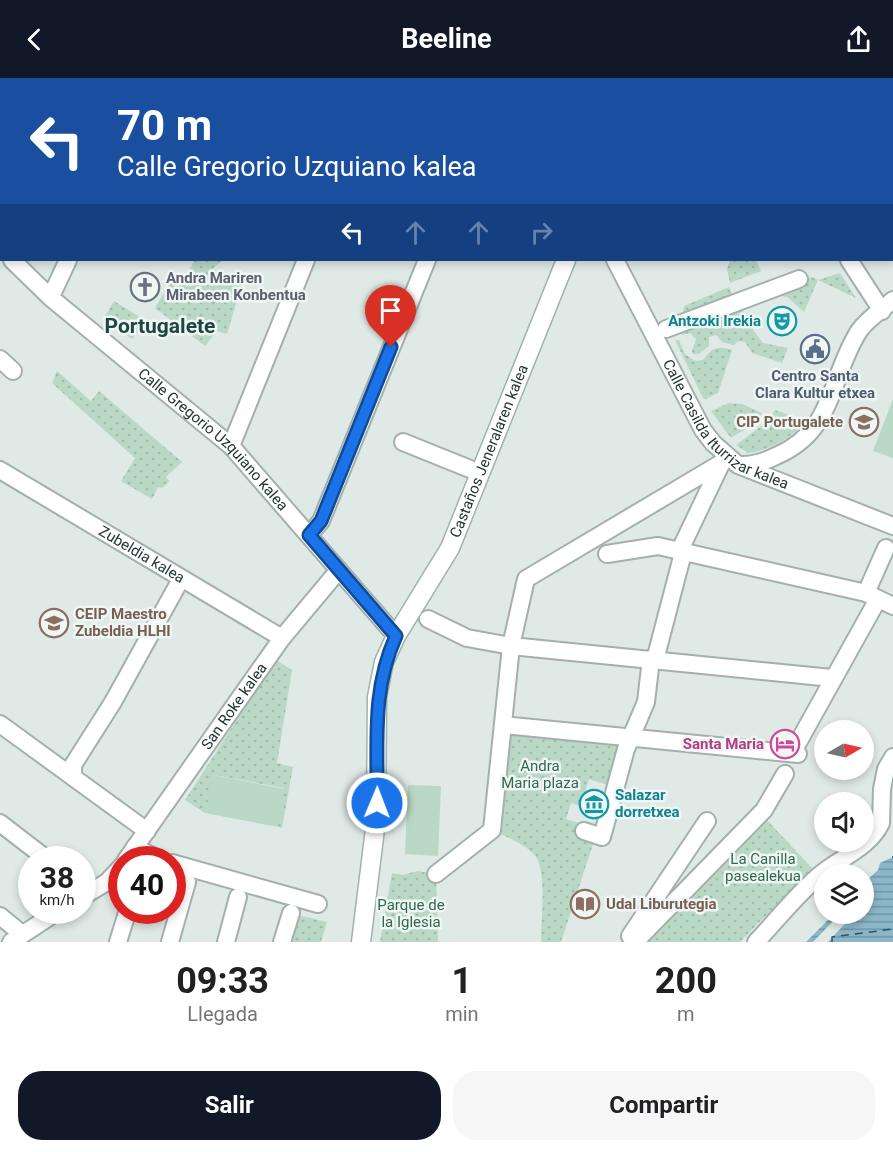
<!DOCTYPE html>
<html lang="es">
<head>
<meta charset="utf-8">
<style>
  body { margin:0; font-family:Roboto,sans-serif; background:#f6f6f6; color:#202124; height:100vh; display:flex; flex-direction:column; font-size:22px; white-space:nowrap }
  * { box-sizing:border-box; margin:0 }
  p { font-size:20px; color:#757577 }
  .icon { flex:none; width:33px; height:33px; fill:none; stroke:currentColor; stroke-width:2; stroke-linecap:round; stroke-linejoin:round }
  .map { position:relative; height:864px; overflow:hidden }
  .sheet { display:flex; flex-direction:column; background:#fff; flex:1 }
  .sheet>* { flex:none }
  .banner { position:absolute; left:0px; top:0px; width:894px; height:183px; box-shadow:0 3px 9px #0003; background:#1a4fa0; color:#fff; overflow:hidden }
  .needle { width:39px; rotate:81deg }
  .controls { position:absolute; left:814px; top:642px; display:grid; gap:12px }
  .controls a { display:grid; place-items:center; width:60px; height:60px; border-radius:50%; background:#fff; box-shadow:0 3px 9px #0003; font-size:30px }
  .speed { position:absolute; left:18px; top:768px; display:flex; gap:12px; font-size:30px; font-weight:700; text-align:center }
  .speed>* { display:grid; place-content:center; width:78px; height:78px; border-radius:50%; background:#fff; box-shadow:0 3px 9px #0003; line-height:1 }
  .speed small { font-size:15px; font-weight:400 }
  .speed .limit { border:9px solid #d22; background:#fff; color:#111 }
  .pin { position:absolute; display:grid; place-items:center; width:51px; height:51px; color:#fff; margin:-62px -26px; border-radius:50% 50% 50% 0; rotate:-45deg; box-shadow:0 0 6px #0007 }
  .pin .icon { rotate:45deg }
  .me { position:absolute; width:66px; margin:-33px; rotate:1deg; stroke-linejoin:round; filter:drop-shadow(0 0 4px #0008) }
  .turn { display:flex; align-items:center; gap:21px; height:126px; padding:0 18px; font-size:27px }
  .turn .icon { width:78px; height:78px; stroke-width:2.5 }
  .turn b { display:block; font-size:42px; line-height:51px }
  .lanes { display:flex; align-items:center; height:57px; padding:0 18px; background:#0003; justify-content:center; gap:30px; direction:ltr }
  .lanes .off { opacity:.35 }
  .eta { display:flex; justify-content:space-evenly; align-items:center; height:102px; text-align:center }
  .eta b { font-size:36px; font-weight:700; line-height:42px }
  .button { display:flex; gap:12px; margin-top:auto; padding:12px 18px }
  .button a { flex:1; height:69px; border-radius:24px; background:#111827; color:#fff; font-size:24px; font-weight:700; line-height:69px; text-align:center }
  .button a+a { background:#f6f6f6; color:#202124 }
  header { display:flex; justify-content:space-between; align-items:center; height:78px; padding:0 18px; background:#111827; color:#fff; font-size:27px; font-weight:700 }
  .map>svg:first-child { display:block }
  .grass { fill:#bad8c6 }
  .park { fill:url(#park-dots) }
  .water { fill:url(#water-rules) }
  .pier { fill:#dfe9e6 }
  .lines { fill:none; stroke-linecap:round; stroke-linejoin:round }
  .ferry { stroke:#23556c; stroke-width:1.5; stroke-dasharray:8 6; stroke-linecap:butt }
  .street-casing { stroke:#a3b0ad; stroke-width:20 }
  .secondary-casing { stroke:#9fb3af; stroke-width:21 }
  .street { stroke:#fff; stroke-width:16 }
  .secondary { stroke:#fff; stroke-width:18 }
  .route-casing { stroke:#114b97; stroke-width:15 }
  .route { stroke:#1a73e8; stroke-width:10 }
  .labels { text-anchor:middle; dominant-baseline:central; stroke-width:5; stroke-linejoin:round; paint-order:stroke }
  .worship-label { font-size:15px; font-weight:bold; fill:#5b616d; stroke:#eff6f3; text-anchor:start }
  .culture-label { font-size:15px; font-weight:bold; fill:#0d838f; stroke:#eff6f3; text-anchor:end }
  .service-label { font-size:15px; font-weight:bold; fill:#4e5e75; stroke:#eff6f3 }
  .street-label { font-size:15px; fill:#223734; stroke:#eff6f3 }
  .education-label { font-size:15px; font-weight:bold; fill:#785e54; stroke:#eff6f3; text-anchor:start }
  .hotel-label { font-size:15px; font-weight:bold; fill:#b23c85; stroke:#eff6f3; text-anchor:end }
  .park-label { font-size:15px; fill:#30694f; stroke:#eff6f3 }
  .district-label { font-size:21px; font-weight:bold; fill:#204643; stroke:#eff6f3 }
</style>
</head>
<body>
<header><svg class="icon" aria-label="back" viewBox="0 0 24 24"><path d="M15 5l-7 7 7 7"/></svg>Beeline<svg class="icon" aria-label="share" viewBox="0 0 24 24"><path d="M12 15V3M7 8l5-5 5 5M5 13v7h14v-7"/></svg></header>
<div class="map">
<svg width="893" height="864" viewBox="0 0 893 864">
  <defs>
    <pattern id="park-dots" width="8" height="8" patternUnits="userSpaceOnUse" patternTransform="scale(1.5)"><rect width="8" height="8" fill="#bad8c6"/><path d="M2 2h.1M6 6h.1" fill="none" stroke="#a0baab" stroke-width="1.8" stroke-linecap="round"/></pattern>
    <pattern id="water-rules" width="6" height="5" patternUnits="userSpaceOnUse" patternTransform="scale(1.5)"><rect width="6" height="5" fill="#8cb6c9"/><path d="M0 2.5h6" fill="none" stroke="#7295a4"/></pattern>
  </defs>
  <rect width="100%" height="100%" fill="#dfe9e6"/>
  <g class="grass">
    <polygon points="893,321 893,380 873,373"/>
    <polygon points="213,697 285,711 278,749 205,735"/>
    <polygon points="408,707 441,708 438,778 405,776"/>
  </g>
  <g class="park">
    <polygon points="195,182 223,182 207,195 242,205 227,256 217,253 205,268 155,230 173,199 182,204"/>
    <polygon points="730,182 756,182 761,193 730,205 727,191"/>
    <polygon points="840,195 856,220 818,202 804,234 787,219 777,217 777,214 812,199 818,202"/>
    <polygon points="729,209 734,221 679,241 677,238 683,234 684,228"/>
    <polygon points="114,223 146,243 132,261 104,240"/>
    <polygon points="737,230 752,239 753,252 763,265 788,270 782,285 752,275 745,264 739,263 733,267 722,264 716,257 709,259 709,268 699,276 693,276 692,273 696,261 690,255 682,257 683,252"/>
    <path d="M675 262H679L685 276 695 283 703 282C712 270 717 267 732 272L718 315 706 321 703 320Z"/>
    <polygon points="57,293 91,323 99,313 182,384 166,399 169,403 162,410 158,409 152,421 121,403 135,380 52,305"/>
    <path d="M729 325 742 326 762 335C757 349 741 352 731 360L711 333Z"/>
    <path d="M775 332 807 343C794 358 768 373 748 375L736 367 768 343Z"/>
    <polygon points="276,582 292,592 277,685 293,689 282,750 278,749 284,710 214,697 205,735 185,722"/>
    <path d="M503 650 621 666 611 708 589 701 581 728 571 725 566 741 598 751 561 864H541C541 843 547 796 536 779 527 766 506 759 492 752Z"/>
    <polygon points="763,738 812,790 740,864 644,864"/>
    <polygon points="418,793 436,796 438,864 380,864 392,795 402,797"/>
    <polygon points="297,837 327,844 321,864 289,864"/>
  </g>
  <polygon class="water" points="893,779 893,864 806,864 834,836 864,836 864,805 878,792 880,785"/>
  <polygon class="pier" points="840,836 854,836 828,864 813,864"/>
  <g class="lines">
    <g class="ferry">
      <polyline points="892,779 893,779"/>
      <polyline points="832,864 832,859 893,851"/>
    </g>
    <g class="street-casing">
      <g id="street">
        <polyline points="0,1 3,2"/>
        <polyline points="146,2 147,0"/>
        <polyline points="376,2 377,0"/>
        <polyline points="500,2 501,0"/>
        <polyline points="0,167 2,169"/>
        <path id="s1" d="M12 182 51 220 231 368 396 558"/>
        <path id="s2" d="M615 182 703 352 713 365 738 387 893 448"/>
        <polyline points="849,182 882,233"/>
        <polyline points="54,212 68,182"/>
        <polyline points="666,251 799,201"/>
        <polyline points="0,281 13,293"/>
        <polyline points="403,364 470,391"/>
        <polyline points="231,368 306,182"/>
        <path d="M742 387C755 387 764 384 776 378 835 353 829 300 859 253 867 241 883 231 893 222"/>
        <path id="s3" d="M0 392 282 560"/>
        <polyline points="309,457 321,443 427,182"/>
        <polyline points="679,474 722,384"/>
        <polyline points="607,476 658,468 866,515 893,528"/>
        <polyline points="866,515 886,470"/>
        <polyline points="428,541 467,560 511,568 832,600"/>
        <polyline points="655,582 683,475"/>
        <polyline points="0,646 147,753"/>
        <polyline points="503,647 798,676"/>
        <polyline points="795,670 878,521"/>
        <polyline points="73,699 73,687 113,624 181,501"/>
        <polyline points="0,745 48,782"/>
        <polyline points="584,753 602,759 626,671 646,624 651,581"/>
        <polyline points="135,769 160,782"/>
        <path id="s4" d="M126 782 282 560 338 493"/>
        <polyline points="172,785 318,826"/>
        <polyline points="436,796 492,752 511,568 526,501 723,384"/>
        <polyline points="82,819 107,804 122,788"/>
        <polyline points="0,838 22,856"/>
        <polyline points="630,858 707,743"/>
        <polyline points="11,864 60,832"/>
        <polyline points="118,864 128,832"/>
        <polyline points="170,864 187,804"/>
        <polyline points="226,864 238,819"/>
        <polyline points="282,864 291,835"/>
        <polyline points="635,864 764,732 785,696"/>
        <path d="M756 864C777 842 797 816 821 796 840 780 870 769 881 745L882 711 886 691 893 679"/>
      </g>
    </g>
    <g class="secondary-casing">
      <g id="secondary">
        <polyline points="314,0 318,2"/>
        <polyline points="356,0 360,2"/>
        <polyline points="641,2 642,0"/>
        <polyline points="812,2 816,0"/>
        <path id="s5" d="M361 864 376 743 377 619 384 584 396 558 450 470 566 182"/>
      </g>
    </g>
    <use href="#street" class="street"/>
    <use href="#secondary" class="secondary"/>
  </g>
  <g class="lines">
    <g class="route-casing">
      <path id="route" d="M377 725C378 666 371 613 396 558L309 457 321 443 391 269"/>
    </g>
    <use href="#route" class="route"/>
  </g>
  <defs>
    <g id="church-ring" transform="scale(1.5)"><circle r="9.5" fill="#eff6f3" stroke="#6b7280" stroke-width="1.5"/><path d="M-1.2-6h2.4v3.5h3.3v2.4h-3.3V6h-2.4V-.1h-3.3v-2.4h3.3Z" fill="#6b7280"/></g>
    <g id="theatre-ring" transform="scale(1.5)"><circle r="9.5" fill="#eff6f3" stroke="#0f9aa8" stroke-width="1.5"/><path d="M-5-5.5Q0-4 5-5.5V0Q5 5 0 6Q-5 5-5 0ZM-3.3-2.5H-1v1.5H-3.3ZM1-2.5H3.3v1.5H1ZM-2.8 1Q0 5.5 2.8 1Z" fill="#0f9aa8"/></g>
    <g id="civic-ring" transform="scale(1.5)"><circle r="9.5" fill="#eff6f3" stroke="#5c6f8a" stroke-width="1.5"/><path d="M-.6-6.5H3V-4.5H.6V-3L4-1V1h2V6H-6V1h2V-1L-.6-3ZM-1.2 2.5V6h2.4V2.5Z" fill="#5c6f8a"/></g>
    <g id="school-ring" transform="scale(1.5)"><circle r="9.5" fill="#eff6f3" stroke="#8d6e63" stroke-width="1.5"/><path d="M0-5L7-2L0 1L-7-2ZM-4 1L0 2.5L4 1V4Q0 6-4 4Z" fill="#8d6e63"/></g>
    <g id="hotel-ring" transform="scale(1.5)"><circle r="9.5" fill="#eff6f3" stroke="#d1479c" stroke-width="1.5"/><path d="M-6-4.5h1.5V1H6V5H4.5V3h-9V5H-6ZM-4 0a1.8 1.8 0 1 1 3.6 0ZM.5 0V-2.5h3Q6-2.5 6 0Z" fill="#d1479c"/></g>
    <g id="museum-ring" transform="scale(1.5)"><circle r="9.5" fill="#eff6f3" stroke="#0f9aa8" stroke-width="1.5"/><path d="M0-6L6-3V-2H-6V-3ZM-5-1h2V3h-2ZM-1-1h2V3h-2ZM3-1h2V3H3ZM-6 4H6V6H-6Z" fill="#0f9aa8"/></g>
    <g id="library-ring" transform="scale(1.5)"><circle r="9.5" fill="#eff6f3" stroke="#8d6e63" stroke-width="1.5"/><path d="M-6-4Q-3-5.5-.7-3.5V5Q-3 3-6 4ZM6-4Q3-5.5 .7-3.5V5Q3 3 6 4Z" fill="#8d6e63"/></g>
  </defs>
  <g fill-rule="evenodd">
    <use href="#church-ring" x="145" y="209"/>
    <use href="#theatre-ring" x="782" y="243"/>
    <use href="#civic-ring" x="815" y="271"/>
    <use href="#school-ring" x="864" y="344"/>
    <use href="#school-ring" x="54" y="545"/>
    <use href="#hotel-ring" x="785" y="666"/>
    <use href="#museum-ring" x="594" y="726"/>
    <use href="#library-ring" x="585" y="826"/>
  </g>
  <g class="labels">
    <g class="worship-label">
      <text x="166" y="200">Andra Mariren<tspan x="166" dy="17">Mirabeen Konbentua</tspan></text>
    </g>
    <g class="culture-label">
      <text x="761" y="243">Antzoki Irekia</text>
      <text x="615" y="717" text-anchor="start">Salazar<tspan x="615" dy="17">dorretxea</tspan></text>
    </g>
    <g class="service-label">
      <text x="815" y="298">Centro Santa<tspan x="815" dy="17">Clara Kultur etxea</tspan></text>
    </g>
    <g class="street-label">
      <text stroke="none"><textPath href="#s2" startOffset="204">Calle Casilda Iturrizar kalea</textPath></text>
      <text stroke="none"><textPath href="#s1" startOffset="270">Calle Gregorio Uzquiano kalea</textPath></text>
      <text stroke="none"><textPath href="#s5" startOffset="518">Castaños Jeneralaren kalea</textPath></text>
      <text stroke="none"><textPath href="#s3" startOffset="165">Zubeldia kalea</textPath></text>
      <text stroke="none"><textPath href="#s4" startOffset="188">San Roke kalea</textPath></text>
    </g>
    <g class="education-label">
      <text x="843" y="344" text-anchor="end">CIP Portugalete</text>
      <text x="75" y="536">CEIP Maestro<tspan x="75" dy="17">Zubeldia HLHI</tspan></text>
      <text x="606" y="826">Udal Liburutegia</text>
    </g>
    <g class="hotel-label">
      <text x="764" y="666">Santa Maria</text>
    </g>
    <g class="park-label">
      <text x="540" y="688">Andra<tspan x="540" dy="17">Maria plaza</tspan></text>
      <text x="763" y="781">La Canilla<tspan x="763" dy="17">pasealekua</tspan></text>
      <text x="411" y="827">Parque de<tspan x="411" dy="17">la Iglesia</tspan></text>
    </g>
    <g class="district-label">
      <text x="160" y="248">Portugalete</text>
    </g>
  </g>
</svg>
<div class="controls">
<a><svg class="needle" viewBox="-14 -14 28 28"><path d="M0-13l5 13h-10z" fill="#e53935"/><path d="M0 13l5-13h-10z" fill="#757577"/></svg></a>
<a><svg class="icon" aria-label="sound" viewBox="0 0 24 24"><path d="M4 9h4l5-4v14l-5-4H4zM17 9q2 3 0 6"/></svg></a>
<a><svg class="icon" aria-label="layers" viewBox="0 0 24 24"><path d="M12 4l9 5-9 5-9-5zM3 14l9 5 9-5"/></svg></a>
</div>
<div class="speed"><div>38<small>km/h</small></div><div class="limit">40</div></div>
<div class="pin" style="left:391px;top:269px;background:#d93025"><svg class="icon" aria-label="arrive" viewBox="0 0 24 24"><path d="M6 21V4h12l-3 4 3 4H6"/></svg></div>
<svg class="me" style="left:377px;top:725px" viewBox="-20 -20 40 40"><circle r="17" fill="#1a73e8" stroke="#fff" stroke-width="3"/><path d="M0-11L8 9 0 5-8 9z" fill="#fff"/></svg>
<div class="banner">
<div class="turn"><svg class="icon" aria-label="left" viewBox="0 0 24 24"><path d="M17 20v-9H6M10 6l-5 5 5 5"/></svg><div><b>70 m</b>Calle Gregorio Uzquiano kalea</div></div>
<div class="lanes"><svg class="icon" aria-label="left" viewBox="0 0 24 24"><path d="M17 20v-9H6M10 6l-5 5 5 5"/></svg><svg class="icon off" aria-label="ahead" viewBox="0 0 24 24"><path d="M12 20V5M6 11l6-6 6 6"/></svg><svg class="icon off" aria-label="ahead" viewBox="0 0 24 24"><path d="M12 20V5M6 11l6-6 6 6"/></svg><svg class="icon off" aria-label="right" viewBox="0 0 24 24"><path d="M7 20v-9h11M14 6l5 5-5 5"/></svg></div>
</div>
</div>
<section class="sheet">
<div class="eta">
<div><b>09:33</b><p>Llegada</p></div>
<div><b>1</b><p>min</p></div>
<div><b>200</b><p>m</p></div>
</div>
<div class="button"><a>Salir</a><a>Compartir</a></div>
</section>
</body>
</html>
